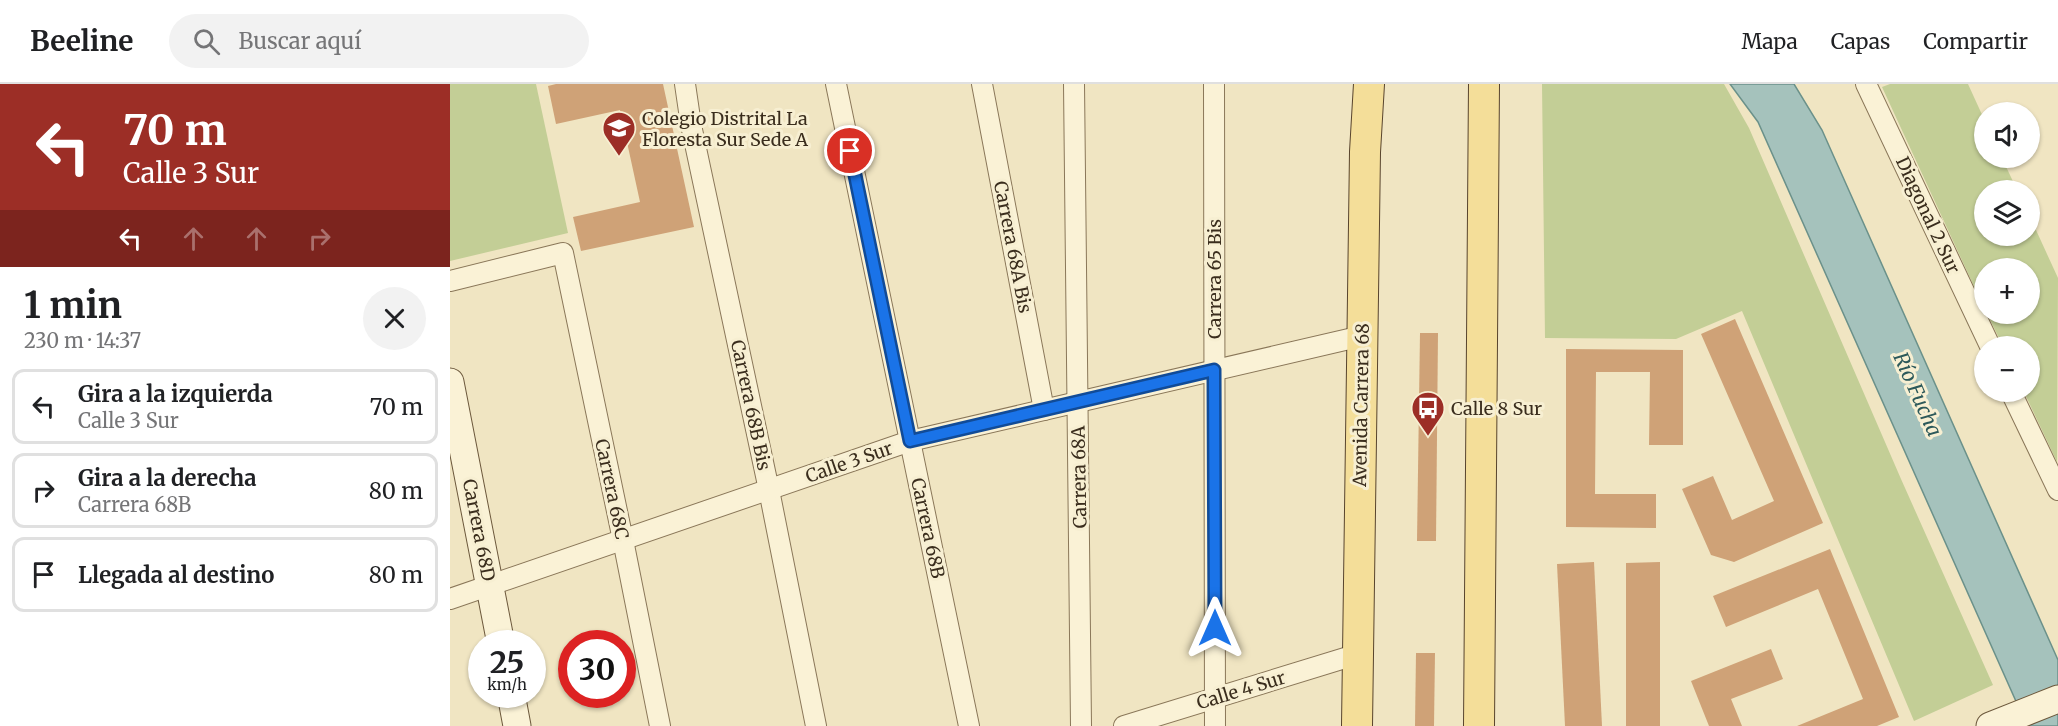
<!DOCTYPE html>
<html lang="es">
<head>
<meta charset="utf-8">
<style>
  body { margin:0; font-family:Merriweather,serif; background:#f2f2f2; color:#202124; height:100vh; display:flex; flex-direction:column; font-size:22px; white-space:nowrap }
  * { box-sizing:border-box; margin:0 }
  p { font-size:20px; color:#757577 }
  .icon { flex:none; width:33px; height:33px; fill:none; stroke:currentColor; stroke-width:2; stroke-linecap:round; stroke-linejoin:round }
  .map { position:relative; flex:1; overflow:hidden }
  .drawer { display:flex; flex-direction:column; background:#fff; width:450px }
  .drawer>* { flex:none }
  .top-card { background:#9c2e26; color:#fff; overflow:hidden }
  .fabs { position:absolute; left:1524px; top:18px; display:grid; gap:12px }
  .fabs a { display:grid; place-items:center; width:66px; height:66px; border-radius:50%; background:#fff; box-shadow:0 2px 4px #0004; font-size:30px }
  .speed { position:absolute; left:18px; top:546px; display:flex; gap:12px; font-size:30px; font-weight:700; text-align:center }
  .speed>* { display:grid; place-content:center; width:78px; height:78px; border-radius:50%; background:#fff; box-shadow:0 2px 4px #0004; line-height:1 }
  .speed small { font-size:15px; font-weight:400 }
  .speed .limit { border:9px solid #d22; background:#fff; color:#111 }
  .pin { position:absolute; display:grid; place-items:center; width:51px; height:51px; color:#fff; margin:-26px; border:3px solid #fff; border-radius:50%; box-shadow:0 2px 6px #0007 }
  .me { position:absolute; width:66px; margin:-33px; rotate:0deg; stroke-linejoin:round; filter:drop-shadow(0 0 4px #0008) }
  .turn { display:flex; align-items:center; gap:21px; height:126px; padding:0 24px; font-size:27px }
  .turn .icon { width:78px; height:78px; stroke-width:2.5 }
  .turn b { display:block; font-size:42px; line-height:51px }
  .lanes { display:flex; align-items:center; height:57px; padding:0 24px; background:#0003; justify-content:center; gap:30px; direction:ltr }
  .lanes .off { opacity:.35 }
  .round { display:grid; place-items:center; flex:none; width:63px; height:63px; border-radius:32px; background:#f2f2f2 }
  .head { display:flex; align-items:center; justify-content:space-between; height:102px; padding:0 24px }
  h1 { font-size:36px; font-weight:700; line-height:45px }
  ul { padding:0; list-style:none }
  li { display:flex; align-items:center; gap:18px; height:75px; margin:0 12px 9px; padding:0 12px; border:3px solid #e0e0e0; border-radius:12px }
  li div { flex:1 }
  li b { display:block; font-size:22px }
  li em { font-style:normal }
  header { display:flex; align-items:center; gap:36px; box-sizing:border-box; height:84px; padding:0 30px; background:#fff; border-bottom:2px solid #e0e0e0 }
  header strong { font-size:28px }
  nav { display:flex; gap:33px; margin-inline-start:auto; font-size:21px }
  .search { width:420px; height:54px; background:#f2f2f2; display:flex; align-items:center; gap:15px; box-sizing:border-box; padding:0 21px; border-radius:33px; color:#757577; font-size:22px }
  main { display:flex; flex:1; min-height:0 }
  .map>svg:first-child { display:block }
  .green { fill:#c3ce96 }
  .water { fill:#a5c2bc; stroke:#6b918a; stroke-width:1.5 }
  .building { fill:#cfa277 }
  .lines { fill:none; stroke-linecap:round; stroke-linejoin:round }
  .street-casing { stroke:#8a7759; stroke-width:22 }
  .secondary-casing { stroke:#6c583c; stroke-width:29 }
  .primary-casing { stroke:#58442d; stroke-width:32 }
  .street { stroke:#faf2d6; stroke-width:20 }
  .secondary { stroke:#faf2d6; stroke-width:27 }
  .primary { stroke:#f4de99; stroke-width:30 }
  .route-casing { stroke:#114b97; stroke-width:15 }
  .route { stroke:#1a73e8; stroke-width:10 }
  .labels { text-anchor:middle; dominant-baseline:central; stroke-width:6; stroke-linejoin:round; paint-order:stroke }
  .poi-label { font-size:18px; fill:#3a2d1d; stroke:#f7efd2; text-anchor:start }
  .street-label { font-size:18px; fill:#3a2d1d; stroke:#f7efd2 }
  .water-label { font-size:20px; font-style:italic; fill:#2c595a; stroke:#f7efd2 }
</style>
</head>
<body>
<header>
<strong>Beeline</strong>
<div class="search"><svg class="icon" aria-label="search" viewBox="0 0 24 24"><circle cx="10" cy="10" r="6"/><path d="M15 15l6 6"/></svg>Buscar aquí</div>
<nav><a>Mapa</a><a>Capas</a><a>Compartir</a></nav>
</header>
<main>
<section class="drawer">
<div class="top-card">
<div class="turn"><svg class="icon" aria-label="left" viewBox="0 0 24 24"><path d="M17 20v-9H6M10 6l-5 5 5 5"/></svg><div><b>70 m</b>Calle 3 Sur</div></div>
<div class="lanes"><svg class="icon" aria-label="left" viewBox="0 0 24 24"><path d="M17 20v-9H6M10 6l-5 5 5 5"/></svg><svg class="icon off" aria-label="ahead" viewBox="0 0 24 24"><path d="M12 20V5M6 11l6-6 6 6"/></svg><svg class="icon off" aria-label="ahead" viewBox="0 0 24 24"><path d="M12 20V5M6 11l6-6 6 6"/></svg><svg class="icon off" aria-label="right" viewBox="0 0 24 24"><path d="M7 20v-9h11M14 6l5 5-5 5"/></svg></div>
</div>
<div class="head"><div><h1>1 min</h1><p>230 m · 14:37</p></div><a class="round"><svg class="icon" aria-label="close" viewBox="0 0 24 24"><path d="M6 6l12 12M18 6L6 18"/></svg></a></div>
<ul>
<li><svg class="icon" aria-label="left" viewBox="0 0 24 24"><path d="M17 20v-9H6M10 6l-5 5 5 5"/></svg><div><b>Gira a la izquierda</b><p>Calle 3 Sur</p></div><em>70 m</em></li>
<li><svg class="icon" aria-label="right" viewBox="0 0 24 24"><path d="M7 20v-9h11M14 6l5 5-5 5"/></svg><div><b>Gira a la derecha</b><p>Carrera 68B</p></div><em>80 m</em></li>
<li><svg class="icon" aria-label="arrive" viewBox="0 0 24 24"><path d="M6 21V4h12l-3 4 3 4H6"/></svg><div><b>Llegada al destino</b></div><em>80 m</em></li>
</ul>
</section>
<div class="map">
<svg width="1608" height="642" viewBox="0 0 1608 642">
  <rect width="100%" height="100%" fill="#f0e5c2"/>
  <g class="green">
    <polygon points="0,0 86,0 118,149 0,177"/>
    <polygon points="1092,0 1274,0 1299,44 1451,395 1543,601 1464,637 1292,227 1226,255 1095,254"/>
    <polygon points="1440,0 1518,0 1534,35 1534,74 1552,74 1567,106 1534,106 1534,152 1580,152 1580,133 1608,194 1607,378 1574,308 1580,308 1580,262 1553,262 1537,230 1580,230 1580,184 1534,184 1534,224 1432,3"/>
  </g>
  <polygon class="water" points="1280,0 1344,0 1372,46 1608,576 1608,642 1577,642 1308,38"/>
  <g class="building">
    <polygon points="106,0 213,0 244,143 131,167 123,133 190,118 170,26 106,40 98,2"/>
    <polygon points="1285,235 1373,439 1284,478 1261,471 1232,405 1263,392 1282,436 1324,417 1251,250"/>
    <polygon points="970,249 988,249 986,457 967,457"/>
    <polygon points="1116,265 1233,266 1233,361 1199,361 1200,288 1146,288 1145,410 1206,410 1206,444 1116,443"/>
    <polygon points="1380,465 1449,633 1427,642 1347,642 1413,615 1368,505 1276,543 1263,512"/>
    <polygon points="1144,478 1152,642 1115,642 1107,480"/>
    <polygon points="1210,478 1210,642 1176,642 1176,479"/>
    <polygon points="1321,565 1333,595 1281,615 1292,642 1259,642 1241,597"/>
    <polygon points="966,569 985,569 984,642 965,642"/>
  </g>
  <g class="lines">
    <g class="street-casing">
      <g id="street">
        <polyline points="235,0 241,41 319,406 366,642"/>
        <polyline points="386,0 519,642"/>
        <polyline points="532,0 594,326"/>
        <polyline points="624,0 631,642"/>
        <polyline points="764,0 765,642"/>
        <polyline points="1416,0 1540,262"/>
        <polyline points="0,197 113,169 173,456 210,642"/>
        <polyline points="1561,308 1608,406"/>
        <polyline points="0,515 460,357 912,252"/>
        <polyline points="674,642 908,570"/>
      </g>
    </g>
    <g class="secondary-casing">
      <g id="secondary">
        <polyline points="0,298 51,560"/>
        <polyline points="61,610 67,642"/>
        <polyline points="1540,642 1608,615"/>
      </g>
    </g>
    <g class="primary-casing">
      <g id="primary">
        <polyline points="907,642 915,68 919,0"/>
        <polyline points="1029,642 1034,0"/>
      </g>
    </g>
    <use href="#street" class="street"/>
    <use href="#secondary" class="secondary"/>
    <use href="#primary" class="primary"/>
  </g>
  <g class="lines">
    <g class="route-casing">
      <polyline id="route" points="400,67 460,357 764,286 765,544"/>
    </g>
    <use href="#route" class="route"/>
  </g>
  <defs>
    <g id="school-pin" transform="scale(1.725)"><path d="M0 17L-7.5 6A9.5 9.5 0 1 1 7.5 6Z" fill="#9c2e26" stroke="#f7efd2"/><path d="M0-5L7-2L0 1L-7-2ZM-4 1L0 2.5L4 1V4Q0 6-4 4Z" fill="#fff"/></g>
    <g id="bus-pin" transform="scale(1.725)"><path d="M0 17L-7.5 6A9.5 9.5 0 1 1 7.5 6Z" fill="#9c2e26" stroke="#f7efd2"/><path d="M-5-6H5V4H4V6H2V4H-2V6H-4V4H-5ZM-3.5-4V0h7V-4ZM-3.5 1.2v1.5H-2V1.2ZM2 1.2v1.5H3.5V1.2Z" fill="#fff"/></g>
  </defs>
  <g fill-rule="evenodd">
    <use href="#school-pin" x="169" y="44"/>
    <use href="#bus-pin" x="978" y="324"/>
  </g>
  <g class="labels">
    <g class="poi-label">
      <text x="192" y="34">Colegio Distrital La<tspan x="192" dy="21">Floresta Sur Sede A</tspan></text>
      <text x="1001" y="324">Calle 8 Sur</text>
    </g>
    <g class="street-label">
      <text transform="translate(1478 131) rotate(65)">Diagonal 2 Sur</text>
      <text transform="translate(563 163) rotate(79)">Carrera 68A Bis</text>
      <text transform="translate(764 195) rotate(-90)">Carrera 65 Bis</text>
      <text transform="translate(301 321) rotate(78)">Carrera 68B Bis</text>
      <text transform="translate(911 321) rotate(-89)">Avenida Carrera 68</text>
      <text transform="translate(399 378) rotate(-19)">Calle 3 Sur</text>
      <text transform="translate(629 393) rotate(-91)">Carrera 68A</text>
      <text transform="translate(162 405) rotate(78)">Carrera 68C</text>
      <text transform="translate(478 444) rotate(78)">Carrera 68B</text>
      <text transform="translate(29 446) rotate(79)">Carrera 68D</text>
      <text transform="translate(791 606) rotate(-17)">Calle 4 Sur</text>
    </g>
    <g class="water-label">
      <text transform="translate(1468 310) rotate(66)">Río Fucha</text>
    </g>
  </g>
</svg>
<div class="fabs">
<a><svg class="icon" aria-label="sound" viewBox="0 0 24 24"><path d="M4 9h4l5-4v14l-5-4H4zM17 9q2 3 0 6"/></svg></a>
<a><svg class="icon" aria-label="layers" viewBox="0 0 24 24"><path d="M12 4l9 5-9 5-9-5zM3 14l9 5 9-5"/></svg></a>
<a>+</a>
<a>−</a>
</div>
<div class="speed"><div>25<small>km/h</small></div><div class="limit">30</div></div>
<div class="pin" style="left:400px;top:67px;background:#d93025"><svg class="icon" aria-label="arrive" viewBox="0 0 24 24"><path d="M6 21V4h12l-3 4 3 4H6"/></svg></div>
<svg class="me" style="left:765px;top:544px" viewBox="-20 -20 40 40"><path d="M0-17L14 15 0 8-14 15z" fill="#1a73e8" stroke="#fff" stroke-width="4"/></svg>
</div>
</main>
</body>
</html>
